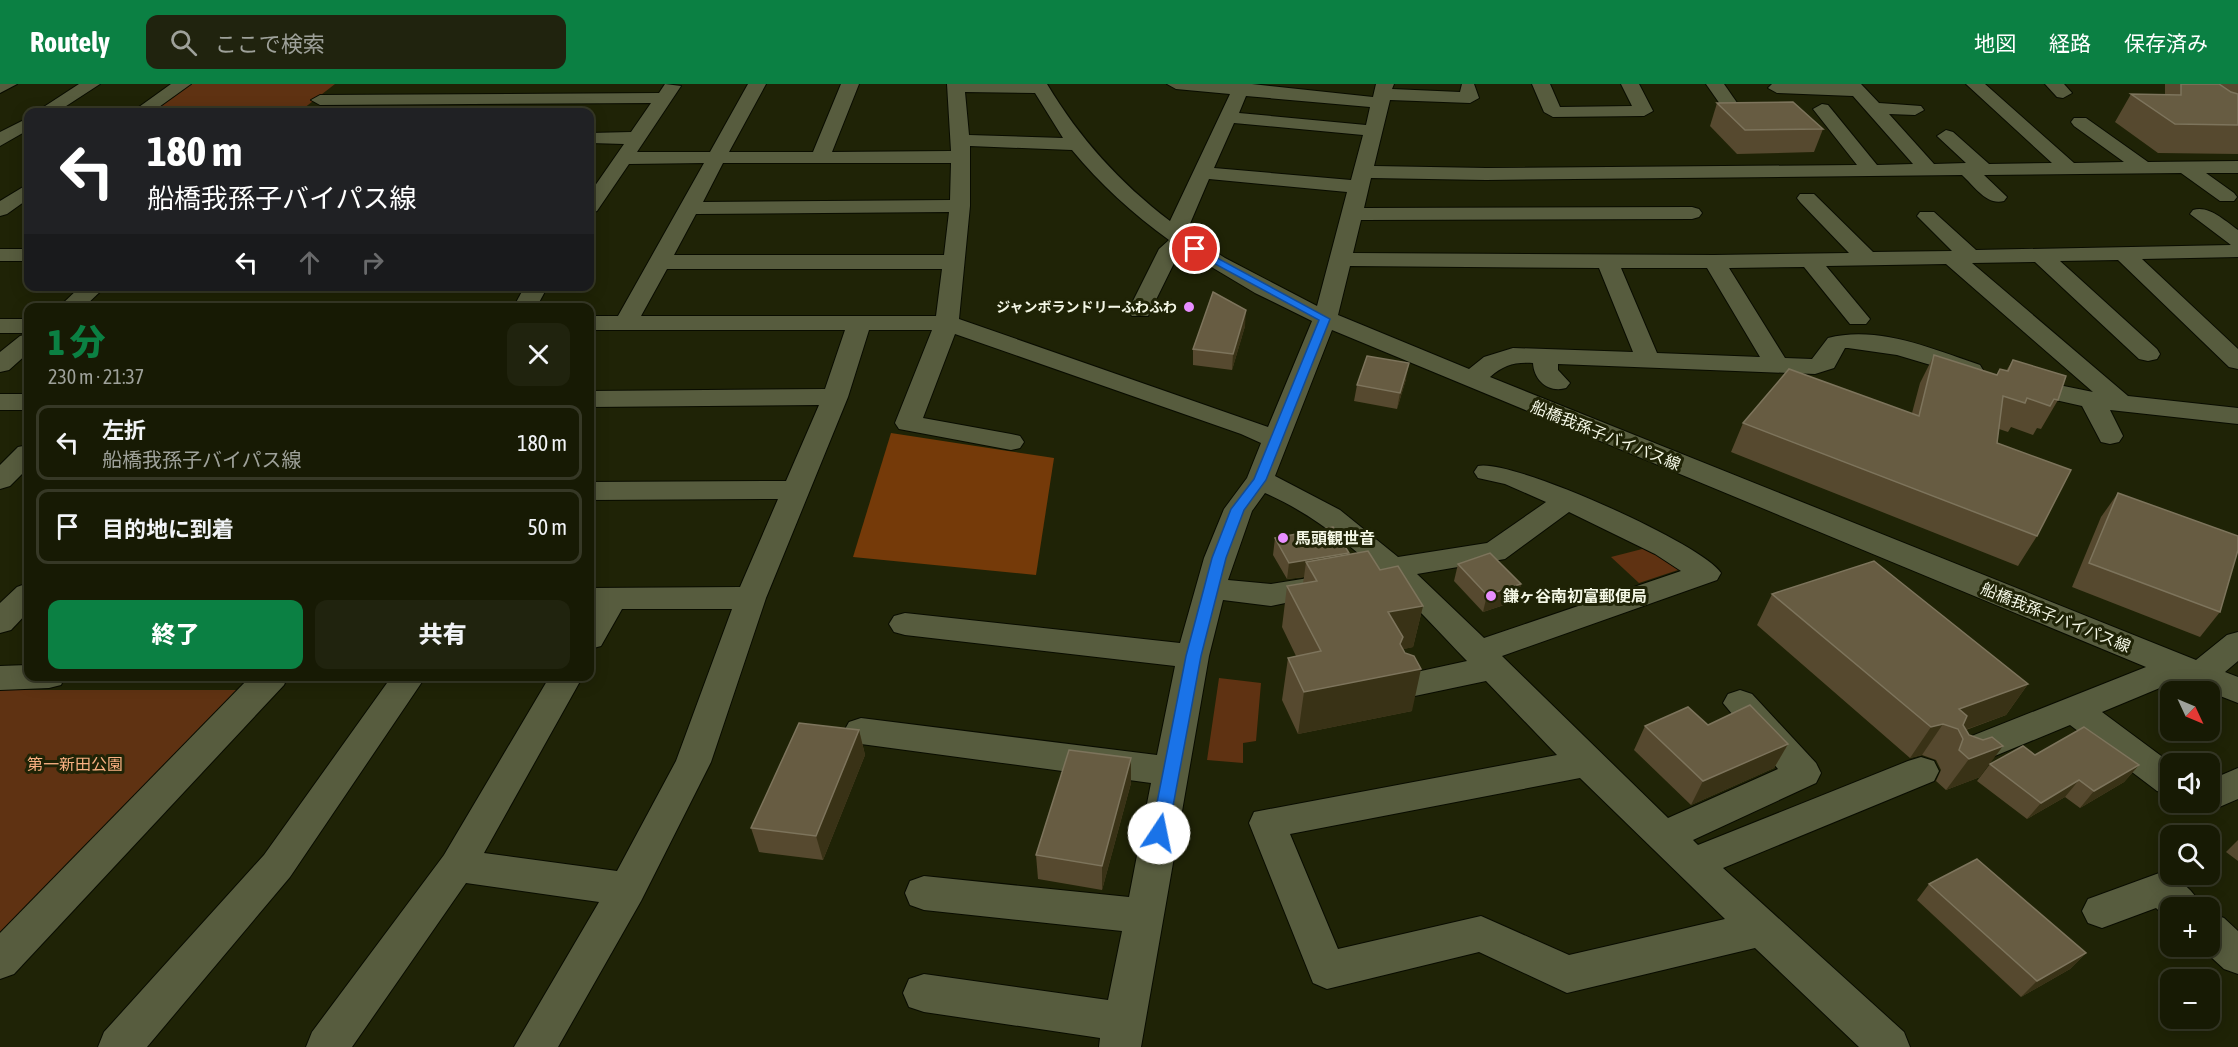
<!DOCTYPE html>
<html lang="ja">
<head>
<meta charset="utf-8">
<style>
  body { margin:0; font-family:"Asap Condensed","Noto Sans JP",sans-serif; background:#20230e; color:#f1f3f6; height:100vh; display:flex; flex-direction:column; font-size:22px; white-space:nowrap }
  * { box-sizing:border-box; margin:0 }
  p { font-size:20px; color:#9ea19a }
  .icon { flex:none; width:33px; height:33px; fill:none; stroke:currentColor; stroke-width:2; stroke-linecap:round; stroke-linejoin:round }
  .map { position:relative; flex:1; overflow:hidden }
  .details { position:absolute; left:24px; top:219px; width:570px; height:378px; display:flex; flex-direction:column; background:#171a04; border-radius:12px; box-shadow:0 3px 15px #0003,0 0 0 2px #363826 }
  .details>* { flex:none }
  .banner { position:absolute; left:24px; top:24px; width:570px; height:183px; border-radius:12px; box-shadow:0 3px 15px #0003,0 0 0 2px #363826; background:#202124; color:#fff; overflow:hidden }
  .needle { width:39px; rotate:134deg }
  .tools { position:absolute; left:2160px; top:597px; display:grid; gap:12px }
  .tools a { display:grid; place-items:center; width:60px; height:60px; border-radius:12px; background:#171a04; box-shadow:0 3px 15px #0003,0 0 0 2px #363826; font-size:30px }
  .pin { position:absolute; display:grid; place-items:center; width:51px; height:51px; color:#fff; margin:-26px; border:3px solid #fff; border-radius:50%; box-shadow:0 2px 6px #0007 }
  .me { position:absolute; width:66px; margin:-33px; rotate:11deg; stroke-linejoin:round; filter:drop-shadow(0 0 4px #0008) }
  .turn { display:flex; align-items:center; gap:21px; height:126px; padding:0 24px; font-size:27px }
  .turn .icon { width:78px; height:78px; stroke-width:2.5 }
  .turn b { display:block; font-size:42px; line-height:51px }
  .lanes { display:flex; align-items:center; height:57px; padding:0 24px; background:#0003; justify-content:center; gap:30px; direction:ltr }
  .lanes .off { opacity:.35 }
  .round { display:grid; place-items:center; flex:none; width:63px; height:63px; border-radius:12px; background:#20230e }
  .headline { display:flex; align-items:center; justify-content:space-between; height:102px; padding:0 24px }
  h1 { font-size:36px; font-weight:800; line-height:45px; color:#0b8043 }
  .action { display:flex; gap:12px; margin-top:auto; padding:12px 24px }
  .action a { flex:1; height:69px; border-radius:12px; background:#0b8043; color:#fff; font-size:24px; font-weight:800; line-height:69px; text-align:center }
  .action a+a { background:#20230e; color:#f1f3f6 }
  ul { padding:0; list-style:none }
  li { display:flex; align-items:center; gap:18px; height:75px; margin:0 12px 9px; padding:0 12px; border:3px solid #363826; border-radius:12px }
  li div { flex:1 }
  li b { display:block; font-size:22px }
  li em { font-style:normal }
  header { display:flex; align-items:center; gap:36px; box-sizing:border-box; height:84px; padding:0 30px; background:#0b8043; color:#fff }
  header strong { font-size:28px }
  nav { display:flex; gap:33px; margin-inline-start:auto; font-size:21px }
  .search { width:420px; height:54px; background:#20230e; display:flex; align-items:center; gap:15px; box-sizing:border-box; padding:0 21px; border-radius:12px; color:#9ea19a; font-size:22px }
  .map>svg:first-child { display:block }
  .green { fill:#5f3212 }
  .forest { fill:#753a09 }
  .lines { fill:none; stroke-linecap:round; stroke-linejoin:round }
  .minor-casing { stroke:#090c00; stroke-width:2 }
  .minor { fill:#575c3e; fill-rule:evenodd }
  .wall { fill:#56492f }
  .shaded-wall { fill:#393216 }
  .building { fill:#675c42; stroke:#7d745c; stroke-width:1.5 }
  .route { fill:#1a73e8; stroke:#114b97; stroke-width:1.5 }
  .poi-dot { fill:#e88eff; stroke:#1f2306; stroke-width:2 }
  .labels { text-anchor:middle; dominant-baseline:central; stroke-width:6; stroke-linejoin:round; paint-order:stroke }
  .far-poi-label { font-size:14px; font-weight:bold; fill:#f4f7e6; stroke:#1f2306; text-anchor:end }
  .street-label { font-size:16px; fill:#f4f7e6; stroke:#1f2306 }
  .poi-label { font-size:16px; font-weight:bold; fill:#f4f7e6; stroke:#1f2306; text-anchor:start }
  .park-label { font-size:16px; fill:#fab183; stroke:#1f2306 }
</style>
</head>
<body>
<header>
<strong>Routely</strong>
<div class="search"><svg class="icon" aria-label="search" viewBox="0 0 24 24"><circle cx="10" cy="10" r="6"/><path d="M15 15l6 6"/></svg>ここで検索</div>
<nav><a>地図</a><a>経路</a><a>保存済み</a></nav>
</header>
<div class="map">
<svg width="2238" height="963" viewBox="0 0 2238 963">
  <rect width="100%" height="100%" fill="#1f2306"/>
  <g class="green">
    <polygon points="188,0 335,0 299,28 146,28"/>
    <polygon points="1650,463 1684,484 1639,499 1611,473"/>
    <polygon points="1219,594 1261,599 1256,657 1243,659 1243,679 1207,676"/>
    <polygon points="0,606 237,606 241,612 0,868"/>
  </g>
  <polygon class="forest" points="891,349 1054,374 1036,491 853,473"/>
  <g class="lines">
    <g class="minor-casing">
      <g id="minor">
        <polygon points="0,0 17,0 0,9"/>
        <polygon points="79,0 100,0 57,28 36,28"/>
        <polygon points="171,0 191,0 152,28 132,28"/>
        <path d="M665 0 681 2 637 68H710L748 0H766L729 68H813L841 0H859L832 68 951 67 947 0H1047C1080 55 1119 98 1170 137L1230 10 1176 5 1167 0H1252L1373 13 1376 0H1394L1392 5 1460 8 1462 0H1474L1479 14 1470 19 1390 16 1374 82 1486 84 1857 81 1813 25 1822 20 1828 21 1877 81 1913 80 1853 12 1777 9 1768 4 1772 0H1861L1879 19 1921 22 1924 26 1915 31 1889 30 1934 80 1966 79 1937 52 1946 46 1953 48 1989 80 2052 79 1966 0H1985L2074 79 2124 78 2074 42 2071 38 2074 34H2086L2148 78 2238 77V89H2206L2234 109 2237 113 2234 117H2220L2181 89 1984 91 2007 113 2004 117C1987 122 1974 102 1962 91L1486 96 1371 94 1364 124 1692 123 1699 125 1702 129 1699 133 1692 135 1361 136 1353 169 1714 171 1849 169 1800 118 1797 114 1800 110H1814L1873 168 1952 167 1917 132 1920 128H1934L1976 166 2231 161 2190 130 2193 126C2209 121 2225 137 2238 146V173L2142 175 2238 265V285L2229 283 2118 176 2060 177 2157 265 2160 270 2157 275 2148 277 2139 275 2035 178 1972 179 2128 312 2238 324V340L2110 326 2123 352 2119 358 2110 360 2101 358 2082 322 2011 306 2007 301 2011 296 2020 293 2093 308 1946 180 1826 182 1870 235 1866 240H1850L1804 183 1729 184 1785 274 1812 275 1828 254C1878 241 1933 265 1980 281L1983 286 1980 291 1971 293 1897 271 1848 264H1845L1834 284 1815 290 1558 280V286L1570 299 1566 304C1549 309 1534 297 1533 279 1514 278 1504 281 1490 293L2196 576 2227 551 2238 548V577L2225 588 2238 593V619L2179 596 2102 628 2172 680 2170 711 2157 707 2070 641 1973 681 1961 685 1949 681 1943 671 1949 661 2146 583 1332 246 1275 392 1340 426 1398 473 1487 459 1546 418 1505 400 1478 394 1474 388 1478 382C1511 374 1703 460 1721 489L1717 496 1502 572 1668 734 1778 685 1723 619 1728 610 1740 606 1752 610 1816 679 1821 689 1816 699 1693 756 1698 761 1908 677 1921 673 1934 677 1939 687 1934 697 1723 784 1904 948 1910 963H1859L1755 864 1567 909 1479 868 1327 905 1313 899 1249 739 1254 728 1557 671 1486 597 1410 613 1398 610 1393 601 1398 592 1467 577C1407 514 1345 444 1265 409L1252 427 1228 496 1271 500 1327 491 1338 494 1342 501 1338 508 1271 522 1223 516 1209 572 1141 963H1099L1100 954 924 928 909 923 903 909 909 895 924 890 1108 916 1122 847 924 826 910 821 905 809 910 797 924 792 1129 813 1151 699 861 660 849 656 844 647 849 638 861 634 1157 671 1175 582 905 551 894 548 889 540 894 532 905 529 1180 559 1204 474 1224 425 1247 394 1261 359 1241 350 955 250 923 334 1011 350 1020 352 1024 358 1020 364 1011 366 899 345 895 339 932 246H869L848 313 766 514 711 678 641 817 558 963H514L599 818 466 799 352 963H306L312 948 444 771 550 592H583L484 769 617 787 676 677 732 525H622L601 562 590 565V504L740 503 778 415 590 416V398L786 397 819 321 590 323V307L825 305 845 246H590V232H618L704 79 629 80 597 127 590 129V109L624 60 590 59V49L631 48 651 19 320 21 311 16 320 11 659 9ZM965 8 1035 9 1063 54 969 51ZM1246 12 1370 23 1366 41 1239 29ZM1234 39 1363 51 1351 96 1214 84ZM970 62 1072 66C1100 100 1133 130 1169 156L1159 165 1128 227 1132 232H1148L1179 169 1183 166 1255 209 1312 237 1268 343 959 235 970 122ZM723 79H951L950 116 703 118ZM1209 95 1347 108 1317 222 1225 174 1186 149ZM949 128 944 171H674L696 130ZM1350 182 1599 184 1633 268 1513 264 1484 273 1469 285 1338 231ZM1621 184H1707L1760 273 1657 269ZM667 185H942L936 232H641ZM1569 428 1655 470 1681 487 1484 554 1417 490 1505 475ZM1580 694 1725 835 1569 871 1481 832 1338 865 1290 750Z"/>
        <polygon points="1532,0 1550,0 1560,23 1632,22 1621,0 1639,0 1653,27 1644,32 1553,33 1544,28"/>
        <polygon points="1706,0 1724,0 1749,36 1746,40 1734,40"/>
        <polygon points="2045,0 2064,0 2072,9 2063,14 2057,13"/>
        <polygon points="28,34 28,46 0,62 0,48"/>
        <polygon points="28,100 28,115 7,130 0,132 0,117"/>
        <rect x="0" y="165" width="28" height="12"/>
        <polygon points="81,202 106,202 83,224 58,224"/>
        <polygon points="525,202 548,202 536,224 513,224"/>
        <rect x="0" y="235" width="28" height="14"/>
        <polygon points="28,250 28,269 9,286 0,288 0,268 20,252"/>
        <rect x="0" y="310" width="28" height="16"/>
        <polygon points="28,361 28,384 10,402 0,405 0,381 18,363"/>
        <polygon points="28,499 28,528 11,546 0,549 0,519 17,503"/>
        <polygon points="28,581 28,592 65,592 61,601 49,604 0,606 0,582"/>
        <polygon points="251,592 288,592 284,601 14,890 0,895 0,849"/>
        <polygon points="392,592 426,592 290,793 147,963 98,963 104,948 264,771"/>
        <polygon points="2238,684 2238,715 2210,727 2197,722 2195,718 2210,718 2210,696"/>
        <path d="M2162 788C2180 795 2194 806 2202 824H2170V837L2156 824 2102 844 2088 839 2082 827 2088 815Z"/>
        <polygon points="2210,829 2224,834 2238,847 2238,890 2224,885 2199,862 2210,862"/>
      </g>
    </g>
    <use href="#minor" class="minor"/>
  </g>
  <g class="wall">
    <polygon points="2165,0 2238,0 2238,70 2158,69 2115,38 2131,10 2165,10"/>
    <polygon points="1717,19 1823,45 1814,68 1737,70 1710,42"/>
    <polygon points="1245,242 1232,286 1193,281 1193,265"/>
    <polygon points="1934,271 1997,291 2006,287 2013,276 2058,316 2041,345 2037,344 2033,351 2011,343 2008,348 1999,345 1997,359 2037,452 2018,482 1731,368 1743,339 1912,329 1920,299"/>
    <polygon points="1406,295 1397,325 1354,317 1357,301"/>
    <polygon points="2118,409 2220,528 2200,553 2072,503 2101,433"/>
    <polygon points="1275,454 1349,469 1349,471 1380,486 1423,522 1413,563 1403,565 1412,627 1298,650 1282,616 1288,574 1296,572 1282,543 1287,502 1303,499 1304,493 1287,495 1273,471"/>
    <polygon points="1458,480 1521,500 1516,517 1483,528 1454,497"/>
    <polygon points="1772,510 2028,600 2006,631 1966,646 1980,693 1946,706 1936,697 1941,686 1936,676 1922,671 1910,674 1757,541"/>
    <polygon points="1708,641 1788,660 1774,684 1691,721 1634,666 1645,642"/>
    <polygon points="859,646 865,671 823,776 759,768 751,744"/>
    <polygon points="2035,671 2139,681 2124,698 2080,724 2065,713 2027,735 1977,697 1990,680"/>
    <polygon points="1131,674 1131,699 1102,806 1038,795 1036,771"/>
    <polygon points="2238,756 2238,777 2226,768"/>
    <polygon points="1929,800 2086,869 2070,885 2021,913 1917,816"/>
  </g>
  <g class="shaded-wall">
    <polygon points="1246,226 1245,242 1232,286 1233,270"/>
    <polygon points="1409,279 1406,295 1397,325 1400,309"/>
    <polygon points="1349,469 1346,486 1306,478 1304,493 1287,495 1289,479"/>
    <polygon points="1521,500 1516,517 1483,528 1487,511"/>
    <polygon points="1423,522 1413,563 1400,566 1421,585 1412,627 1298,650 1304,608 1388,528"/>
    <polygon points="2028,600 2006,631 1959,648 1959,625"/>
    <polygon points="1943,640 1922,671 1910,674 1931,643"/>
    <polygon points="859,646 865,671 823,776 816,752"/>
    <polygon points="1788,660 1774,684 1691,721 1703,697"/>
    <polygon points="2003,662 1980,693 1946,706 1969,675"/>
    <polygon points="1131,674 1131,699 1102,806 1102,782"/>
    <polygon points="2139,681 2124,698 2080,724 2094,707"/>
    <polygon points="2079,696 2065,713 2027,735 2041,719"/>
    <polygon points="2086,869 2070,885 2021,913 2037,897"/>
  </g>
  <g class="building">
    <polygon points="2181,0 2219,0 2231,8 2238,10 2238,41 2175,40 2131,10 2181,11"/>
    <polygon points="1793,18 1823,45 1745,46 1717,19"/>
    <polygon points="1213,208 1246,226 1233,270 1193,265"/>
    <polygon points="1934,271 1997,291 2000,285 2008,287 2013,276 2066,292 2058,316 2054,315 2050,322 2027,314 2025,319 2003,312 1997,359 2071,386 2037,452 1743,339 1789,285 1919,332"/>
    <polygon points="1367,272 1409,279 1400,309 1357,301"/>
    <polygon points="2118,409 2238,452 2238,466 2220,528 2089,479"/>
    <polygon points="1333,443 1349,469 1289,479 1275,454"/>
    <polygon points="1368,467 1380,486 1398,482 1423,522 1388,528 1403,553 1400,560 1405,569 1414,572 1421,585 1304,608 1288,574 1321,567 1287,502 1317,497 1306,478"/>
    <polygon points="1490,469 1521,500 1487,511 1458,480"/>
    <polygon points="1874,477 2028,600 1959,625 1967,632 1963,641 1969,651 1983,656 1992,653 2003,662 1969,675 1959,666 1963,655 1958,645 1943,640 1931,643 1772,510"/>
    <polygon points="1750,621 1788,660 1703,697 1645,642 1688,623 1708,641"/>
    <polygon points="799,639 859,646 816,752 751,744"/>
    <polygon points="2084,643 2139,681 2094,707 2079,696 2041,719 1990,680 2023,662 2035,671"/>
    <polygon points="1069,666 1131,674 1102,782 1036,771"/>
    <polygon points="1977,775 2086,869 2037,897 1929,800"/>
  </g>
  <polygon class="route" points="1195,162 1330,235 1266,396 1244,426 1226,474 1201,572 1168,749 1165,754 1153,754 1151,749 1186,572 1212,474 1231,425 1254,395 1319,236 1191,167 1190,165"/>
  <g class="poi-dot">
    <circle cx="1189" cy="223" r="6"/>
    <circle cx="1283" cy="454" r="6"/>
    <circle cx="1491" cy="512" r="6"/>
  </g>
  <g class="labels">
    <g class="far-poi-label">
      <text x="1177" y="223">ジャンボランドリーふわふわ</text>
    </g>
    <g class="street-label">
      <text transform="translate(1606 351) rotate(22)">船橋我孫子バイパス線</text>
      <text transform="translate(2056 533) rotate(22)">船橋我孫子バイパス線</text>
    </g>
    <g class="poi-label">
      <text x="1295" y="454">馬頭観世音</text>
      <text x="1503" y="512">鎌ヶ谷南初富郵便局</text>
    </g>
    <g class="park-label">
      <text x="75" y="680">第一新田公園</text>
    </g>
  </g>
</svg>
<div class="tools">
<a><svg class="needle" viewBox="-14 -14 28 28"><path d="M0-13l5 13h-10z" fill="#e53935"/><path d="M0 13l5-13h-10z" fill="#9ea19a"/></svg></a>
<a><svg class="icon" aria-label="sound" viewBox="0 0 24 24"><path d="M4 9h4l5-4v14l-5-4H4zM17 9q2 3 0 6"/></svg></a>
<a><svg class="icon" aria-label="search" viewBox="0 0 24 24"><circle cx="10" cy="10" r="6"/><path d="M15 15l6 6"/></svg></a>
<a>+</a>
<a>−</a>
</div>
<div class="pin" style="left:1195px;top:165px;background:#d93025"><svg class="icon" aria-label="arrive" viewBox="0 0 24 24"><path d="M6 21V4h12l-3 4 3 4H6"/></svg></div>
<svg class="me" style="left:1159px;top:749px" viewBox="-20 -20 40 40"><circle r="19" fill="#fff"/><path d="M0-13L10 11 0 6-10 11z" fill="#1a73e8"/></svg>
<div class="banner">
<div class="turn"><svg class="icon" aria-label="left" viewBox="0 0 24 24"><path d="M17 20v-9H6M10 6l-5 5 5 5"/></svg><div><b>180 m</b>船橋我孫子バイパス線</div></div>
<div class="lanes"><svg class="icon" aria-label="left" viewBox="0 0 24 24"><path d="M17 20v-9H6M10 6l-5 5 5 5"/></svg><svg class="icon off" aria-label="ahead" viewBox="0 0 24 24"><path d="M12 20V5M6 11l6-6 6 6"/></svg><svg class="icon off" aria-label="right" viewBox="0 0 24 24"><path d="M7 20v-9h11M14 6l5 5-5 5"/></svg></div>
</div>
<section class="details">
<div class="headline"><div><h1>1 分</h1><p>230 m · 21:37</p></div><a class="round"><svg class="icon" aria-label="close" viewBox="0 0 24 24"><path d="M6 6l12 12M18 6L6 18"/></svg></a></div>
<ul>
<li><svg class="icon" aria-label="left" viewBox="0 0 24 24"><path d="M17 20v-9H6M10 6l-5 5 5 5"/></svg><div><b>左折</b><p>船橋我孫子バイパス線</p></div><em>180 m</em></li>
<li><svg class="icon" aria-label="arrive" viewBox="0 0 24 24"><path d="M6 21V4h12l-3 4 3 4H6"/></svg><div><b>目的地に到着</b></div><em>50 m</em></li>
</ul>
<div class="action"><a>終了</a><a>共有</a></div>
</section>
</div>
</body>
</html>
